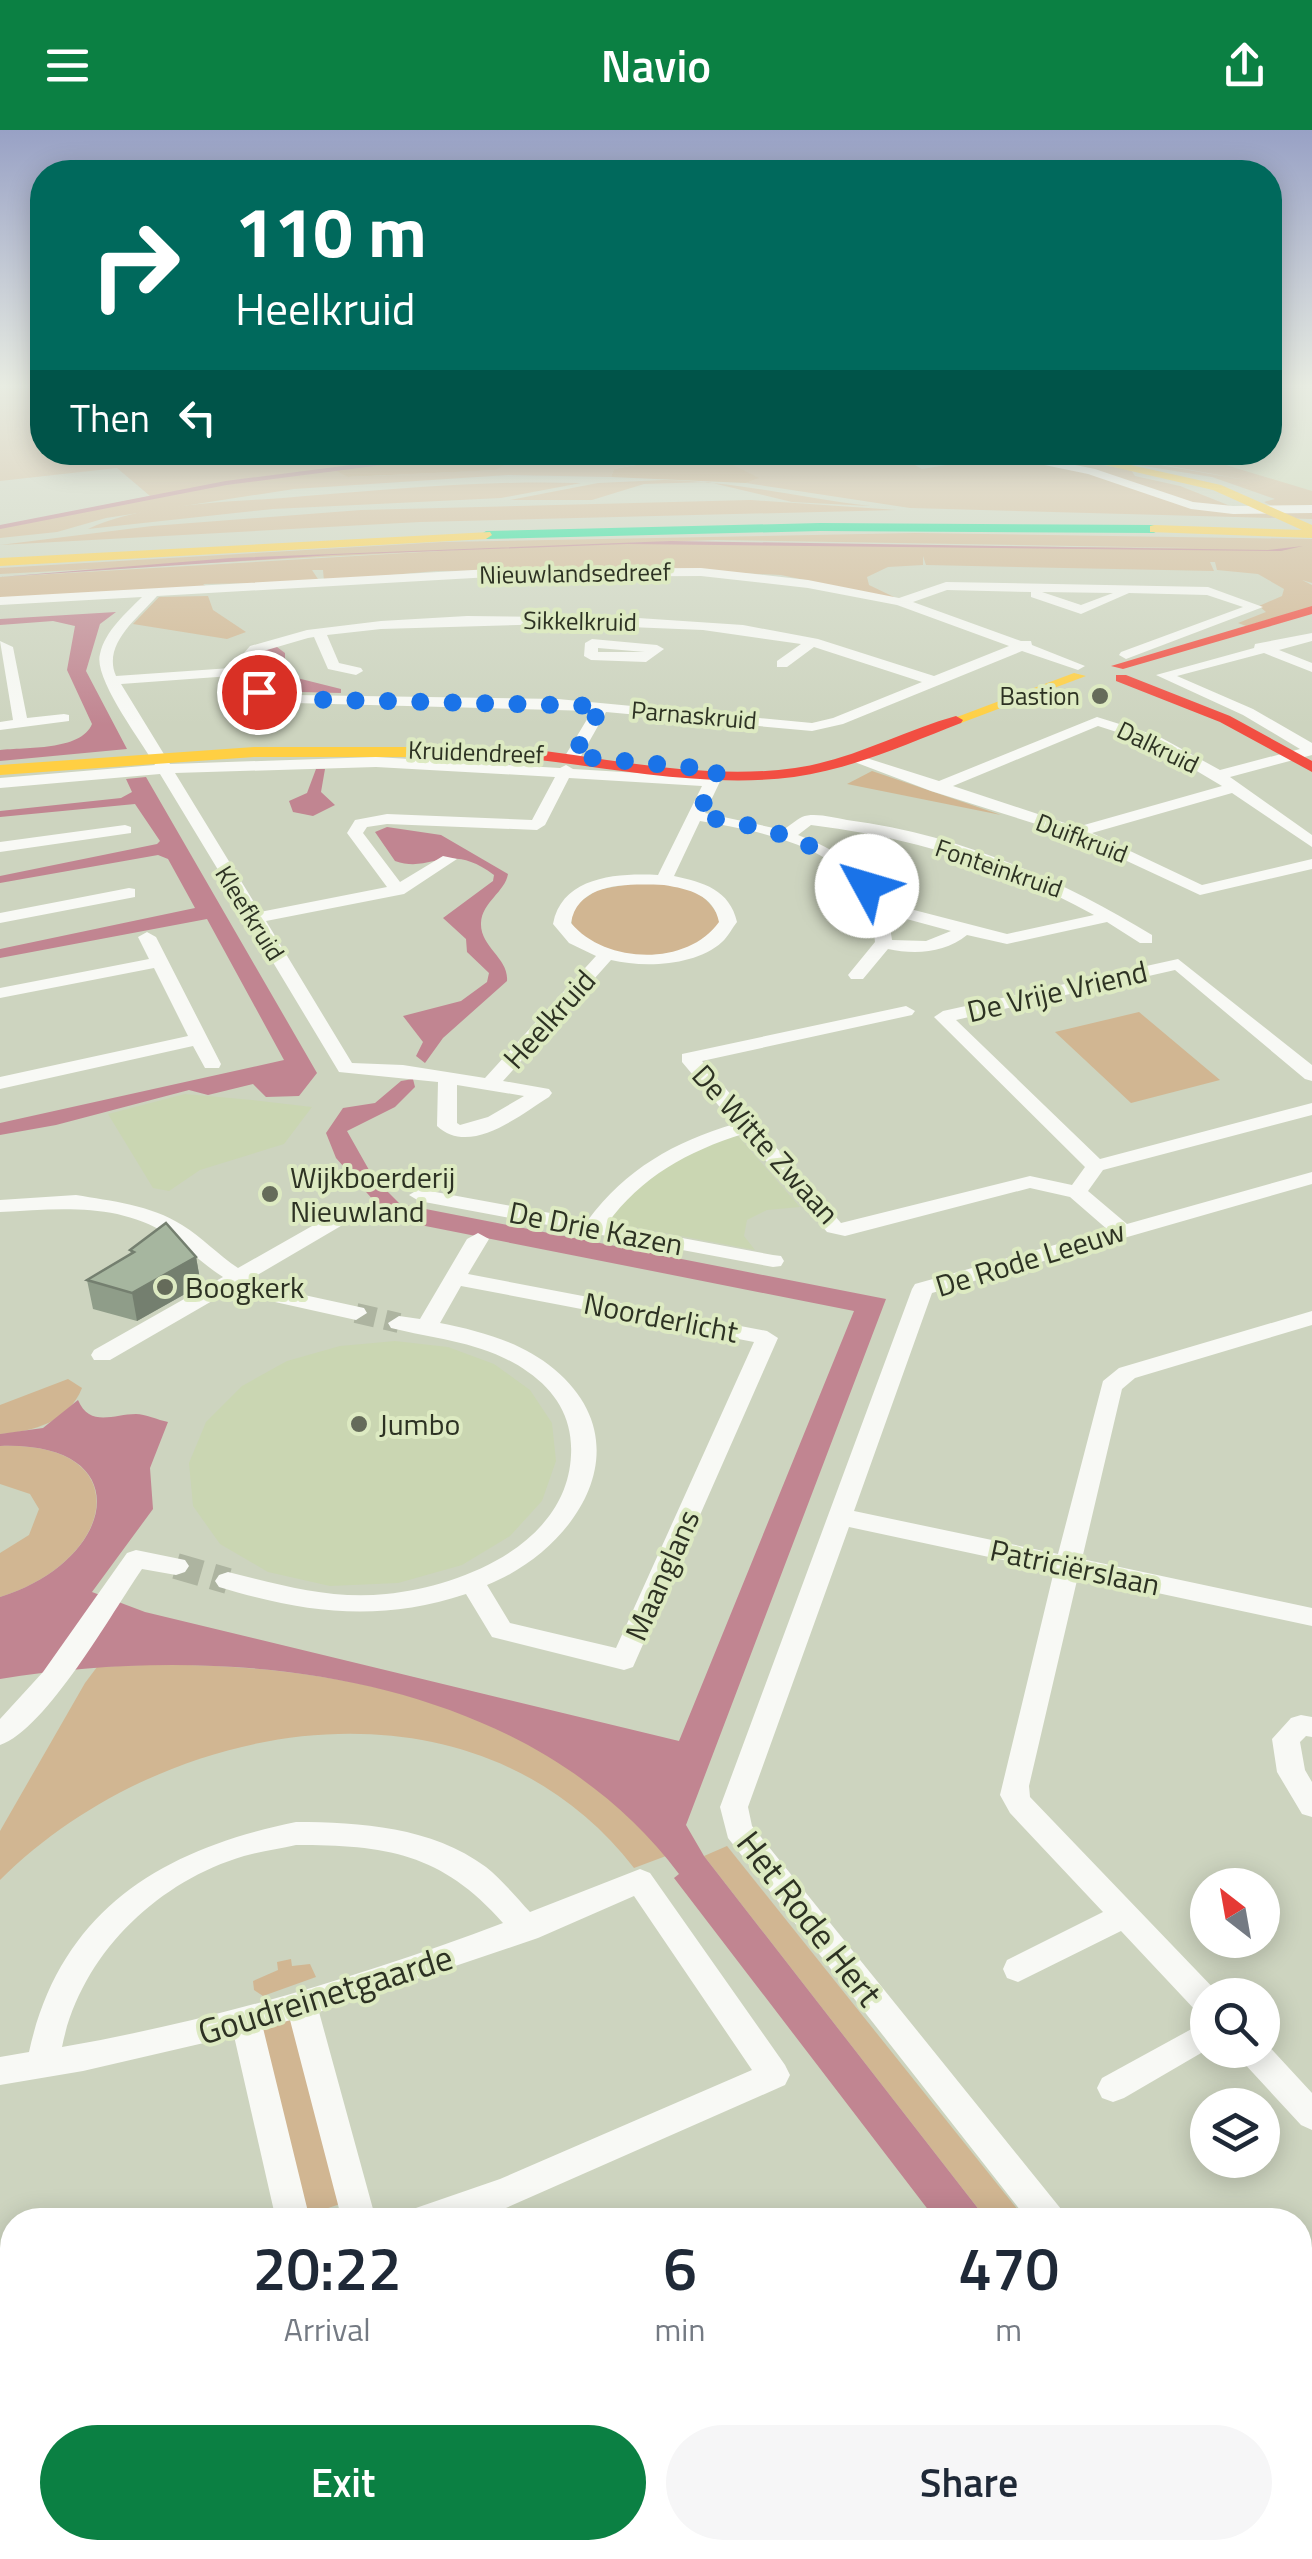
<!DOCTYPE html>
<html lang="en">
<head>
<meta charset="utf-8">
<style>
  body { margin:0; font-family:"Titillium Web",sans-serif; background:#f6f6f7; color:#1f2937; height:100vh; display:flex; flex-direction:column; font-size:38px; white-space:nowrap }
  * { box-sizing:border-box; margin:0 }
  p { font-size:32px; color:#747a83 }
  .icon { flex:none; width:55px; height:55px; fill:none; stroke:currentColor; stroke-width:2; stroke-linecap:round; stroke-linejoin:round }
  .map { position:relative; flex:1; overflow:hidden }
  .sheet { position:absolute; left:0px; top:2078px; width:1312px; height:352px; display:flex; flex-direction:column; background:#fff; border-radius:40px 40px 0 0; box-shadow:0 5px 25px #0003 }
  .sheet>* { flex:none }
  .top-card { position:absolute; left:30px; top:30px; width:1252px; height:305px; border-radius:40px; box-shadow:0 5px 25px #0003; background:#00695c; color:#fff; overflow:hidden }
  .needle { width:65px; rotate:329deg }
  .buttons { position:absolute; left:1190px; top:1738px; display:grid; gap:20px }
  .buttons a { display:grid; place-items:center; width:90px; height:90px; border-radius:50%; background:#fff; box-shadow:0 5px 25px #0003; font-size:50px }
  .pin { position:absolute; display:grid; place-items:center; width:85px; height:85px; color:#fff; margin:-42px; border:5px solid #fff; border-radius:50%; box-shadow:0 2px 10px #0007 }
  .me { position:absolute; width:110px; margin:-55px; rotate:309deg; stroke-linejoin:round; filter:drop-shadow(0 0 8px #0008) }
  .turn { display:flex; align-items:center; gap:35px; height:210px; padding:0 40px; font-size:45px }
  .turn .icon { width:130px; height:130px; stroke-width:2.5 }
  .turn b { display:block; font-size:70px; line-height:85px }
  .then { display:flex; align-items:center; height:95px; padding:0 40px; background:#0003; gap:20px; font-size:38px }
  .eta { display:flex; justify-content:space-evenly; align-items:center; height:170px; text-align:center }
  .eta b { font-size:60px; font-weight:600; line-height:70px }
  .button { display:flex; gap:20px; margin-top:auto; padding:20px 40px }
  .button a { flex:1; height:115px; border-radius:60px; background:#0b8043; color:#fff; font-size:40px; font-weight:600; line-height:115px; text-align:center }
  .button a+a { background:#f6f6f7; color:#1f2937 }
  header { display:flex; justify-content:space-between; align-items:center; height:130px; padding:0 40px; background:#0b8043; color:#fff; font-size:45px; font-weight:600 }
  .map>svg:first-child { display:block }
  .built { fill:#cad6b2 }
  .green { fill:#d1b692; fill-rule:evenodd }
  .forest { fill:#d0ae81 }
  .water { fill:#c18591 }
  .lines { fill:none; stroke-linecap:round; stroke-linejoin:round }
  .stream { stroke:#c18591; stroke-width:4 }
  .street-tunnel-far1 { stroke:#adb4a0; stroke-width:20; stroke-dasharray:20 10; stroke-linecap:butt }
  .street-tunnel { stroke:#adb4a0; stroke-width:26; stroke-dasharray:26 12; stroke-linecap:butt }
  .street { fill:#f8f9f5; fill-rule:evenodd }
  .fast { fill:#16e098; fill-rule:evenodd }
  .slow { fill:#ffcf43; fill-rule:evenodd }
  .jam { fill:#f24e42; fill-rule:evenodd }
  .wall { fill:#8f9d89 }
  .shaded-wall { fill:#747f6f }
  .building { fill:#a6b69f; stroke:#747f6f; stroke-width:2.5 }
  .route { stroke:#1a73e8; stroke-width:18; stroke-dasharray:0 32.4 }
  .poi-dot { fill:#656b5a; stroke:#ddeac2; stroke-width:4 }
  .labels { text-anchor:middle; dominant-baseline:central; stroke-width:8; stroke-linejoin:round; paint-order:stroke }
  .far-street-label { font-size:25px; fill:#2d3223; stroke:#ddeac2 }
  .far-poi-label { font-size:25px; fill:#2d3223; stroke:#ddeac2; text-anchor:end }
  .street-label { font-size:30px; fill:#2d3223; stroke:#ddeac2 }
  .poi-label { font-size:30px; fill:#2d3223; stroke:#ddeac2; text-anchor:start }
  .near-street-label { font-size:35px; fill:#2d3223; stroke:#ddeac2 }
</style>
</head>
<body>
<header><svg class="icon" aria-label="menu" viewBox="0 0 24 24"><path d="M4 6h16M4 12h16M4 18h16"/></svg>Navio<svg class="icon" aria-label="share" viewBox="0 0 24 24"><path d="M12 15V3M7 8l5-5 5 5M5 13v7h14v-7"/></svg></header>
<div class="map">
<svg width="1312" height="2429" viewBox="0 0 1312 2429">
  <rect width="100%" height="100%" fill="#cdd4bf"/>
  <g class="built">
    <polygon points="1270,255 1312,255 1312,365 1154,323 1270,322"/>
    <polygon points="185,964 252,970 312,977 284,1014 200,1040 169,1061 153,1058 108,984"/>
    <polygon points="737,1005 800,1077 767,1080 747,1090 744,1106 755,1120 612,1093 609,1089 623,1068 677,1027"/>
    <polygon points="395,1211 448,1217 494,1234 530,1260 552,1293 556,1331 542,1371 510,1406 462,1435 398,1453 330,1456 268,1442 220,1414 193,1376 189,1333 206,1292 242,1256 287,1231 340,1216"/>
  </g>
  <g class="green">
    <polygon points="0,255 42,255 42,322 459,323 332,338 349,347 494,340 528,323 658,322 659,330 614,339 611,347 508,345 294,359 106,388 57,402 0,408 0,396 150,366 117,338 0,351"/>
    <polygon points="710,323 820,323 843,332 935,323 904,329 922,339 990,328 1036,333 1092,343 1190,378 1312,382 1312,389 910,378 746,353 758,348"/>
    <polygon points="1064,323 1091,323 1251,351 1100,323 1186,323 1312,361 1312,377 1278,379 1264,372 1275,369 1212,347"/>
    <polygon points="1044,325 1131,340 1135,346 1180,356 1238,379 1188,372 1040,329"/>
    <path d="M664 350C734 351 801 368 870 376L792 372 708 352 644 354 592 370H510L598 353Z"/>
    <path d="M581 353 501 368 273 379 88 399C139 374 226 372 283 368 382 360 482 350 581 353Z"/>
    <polygon points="751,370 897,380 420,392 0,415 152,396 361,380"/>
    <path d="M915 403 1312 409V453L1302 450 1312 455V477L1246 496 1238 493 1266 482 1259 476 1282 466 1284 459 1258 444 1217 440 1215 432H1210L1214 441 926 435 923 426V435L888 437 867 447 869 455 894 467 890 468 781 445 664 439 663 435 659 439 549 440 547 431 545 440 436 441 324 451 323 440H312L320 452 203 454 207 457 0 470V447L474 419 0 444V438L443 412ZM716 410 1196 418 628 413Z"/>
    <polygon points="208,466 213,480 246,502 227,509 133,494 159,467"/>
    <polygon points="872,641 1001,685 847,654"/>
    <path d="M640 752C679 756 702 753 721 791 703 825 648 830 614 822 600 819 585 808 572 801L571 778 597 760Z"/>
    <polygon points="1139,882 1220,950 1131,973 1055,902"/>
    <path d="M68 1249 82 1258C69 1291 34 1302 0 1304V1275Z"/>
    <path d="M0 1316C140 1311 117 1431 0 1467V1423L29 1405 39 1379 30 1364 0 1354Z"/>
    <path d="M143 1535C324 1531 550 1573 666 1726L634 1738C475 1532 166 1585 0 1750V1701L85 1553 97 1537Z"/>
    <polygon points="727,1716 1026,2090 987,2090 704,1726"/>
    <polygon points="291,1829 292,1836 310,1834 316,1847 263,1866 254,1860 253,1851 278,1840 277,1832"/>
    <polygon points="291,1890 340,2074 305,2086 260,1899"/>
  </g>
  <g class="forest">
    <polygon points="459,323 528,323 495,340 477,341 348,347 331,338"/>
    <polygon points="710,323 759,348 746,353 611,347 614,339 658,331 658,323"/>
  </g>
  <g class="water">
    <polygon points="671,411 1268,420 1303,416 1281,421 627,414 332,425 0,447 231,428"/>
    <path d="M116 482 100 494 86 541 127 619 0 631V620C25 617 81 621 92 594L67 540 75 496 53 491 0 495V489Z"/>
    <polygon points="273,514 285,523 285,536 293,547 341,559 341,563 300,562 258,551 254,546 257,532 266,522 264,518"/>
    <polygon points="316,639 325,639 321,662 335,675 313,686 293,682 289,671 307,663"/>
    <polygon points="146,647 317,943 299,966 266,967 253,954 208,965 189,960 56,995 0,1005 0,993 284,930 207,789 0,828 0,819 195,778 168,729 158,725 0,753 0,746 157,714 160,711 135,674 0,687 0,681 121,668 132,662 126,649"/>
    <path d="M387 697 441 705 508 744C505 762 482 772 481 793 480 817 509 828 507 851L443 908 425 933 416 926 423 912 403 886 461 871 487 852 489 843 467 822 466 809 443 788 493 751 494 745C447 710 432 744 395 731L375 702Z"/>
    <path d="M413 949 415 957 395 977 347 1001 373 1047 400 1074 886 1169 686 1695 704 1726 987 2090H936L674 1748 679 1744C527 1542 234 1511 0 1549V1467C117 1431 141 1311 0 1316V1304L43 1298 78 1270C90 1298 114 1284 136 1284 145 1284 158 1290 168 1292L150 1338 153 1379 92 1462 145 1482 679 1611 854 1181 390 1089 336 1028 326 1003 343 978 375 973 401 951Z"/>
  </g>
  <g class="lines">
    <polyline class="stream" points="0,397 226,353 467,322"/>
    <polyline class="street-tunnel-far1" points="356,1183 399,1193"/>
    <polyline class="street-tunnel" points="176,1436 228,1451"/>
    <g class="street">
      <polygon points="1032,322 1043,322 1041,328 1095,339 1193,372 1233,376 1312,375 1312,383 1233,384 1191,379 1088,344 1030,332"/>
      <path d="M701 438 808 450 899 468 946 452 1208 457 1263 477 1126 529 1119 525 1121 522 1243 477 1207 465 1129 463 1081 484 1031 467V462L947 460 913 472 1021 511H1031L1032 515 1085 536 1078 540 1022 521 843 594 812 601 606 582 581 626 573 631 565 626 592 581 295 573 256 566 231 546 121 554 170 634 376 627 560 638 566 635 573 639 706 647 712 638 717 636 725 641 705 683 783 700C789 696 796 690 802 687 814 682 835 688 847 690 957 704 1059 748 1152 805V813H1140L1107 792 1007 814 967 805C945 823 915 825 888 819L863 849H851L848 845 875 812C874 803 874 791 871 782 850 716 758 701 700 691L674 746C703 752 730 760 737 792 732 798 728 807 722 812 696 836 644 838 611 830L503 951 549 959 552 963 549 967C520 985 470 1027 437 996L438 952 339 942 250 794 243 789 246 786 160 644 0 658V648L155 635C141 611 93 548 100 524 105 501 126 483 142 467L0 475V467L491 439ZM701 446 808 458 897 475 1009 516 934 546 818 509 743 495 638 488 467 486 381 491 307 500 250 516 231 538 116 546C102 514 138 488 157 466L491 447ZM1042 462 1113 463 1081 475ZM556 494 703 500 801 514 777 531V537H787L814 517 922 552 833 588 812 593 558 569 295 565 266 560 242 542 260 522 308 508 314 507 328 539 356 545 363 541 361 538 339 533 327 505 381 499ZM376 637 555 647 532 690 387 684 355 690 347 703 387 757 260 782 175 643ZM569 648 702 656 658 745C618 743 562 746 553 794L569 813 596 826 485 948 403 935 352 933 266 791 404 764 457 729 443 726 400 752 363 703 367 697 387 694 537 700 545 695ZM811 695C912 707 1005 736 1094 785L1007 804 883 772C864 736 834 719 798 705ZM664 755C689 759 714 765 719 792 687 837 605 834 571 793 578 751 630 754 664 755ZM888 784 951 801 926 811 892 810ZM457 955 524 966 488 987 460 995 457 993Z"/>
      <path d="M1312 503V511L1279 520 1312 533V542L1264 523 1177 546 1253 579 1312 613V625L1230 647 1312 705V717L1232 663 1092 703 1202 755 1312 729V739L1200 765 1071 705 931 661 844 628 857 625 939 651 1097 587 1158 606 1220 640 1300 619 1243 585 1156 545 1254 518 1255 514ZM1098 596 1148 612 1222 656 1077 697 953 656Z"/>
      <path d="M592 509 657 515 664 519 646 532 591 530 584 526 585 513ZM598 518 645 522H598Z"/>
      <polygon points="0,511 13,517 27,588 64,584 69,585 69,591 0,600 0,592 13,590"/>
      <polygon points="125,695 131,697 131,703 0,722 0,712"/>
      <polygon points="129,758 135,759 135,767 0,793 0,783"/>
      <polygon points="147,802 156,807 221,934 219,938 205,938 193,916 0,959 0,947 188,906 154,838 0,868 0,858 149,829 138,807"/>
      <path d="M1178 829 1312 935V951L1305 949 1175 840 956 890 1100 1029 1312 973V985L1103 1040 1088 1061 1127 1094 1312 1042V1054L932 1163 854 1381 1058 1424 1103 1251 1119 1238 1312 1181V1195L1135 1248 1122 1259 1082 1429 1312 1478V1496L1078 1446 1029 1656 1030 1667 1220 1865H1208V1886L1197 1882 1121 1801 1018 1852 1007 1848 1003 1839 1007 1830 1103 1782 1010 1683 1000 1665 1054 1441 849 1397 748 1677 752 1696 1061 2079 1066 2090H1028L728 1708 720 1677 912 1159 915 1154 1108 1100 1070 1067 1030 1058 845 1106 827 1102 743 1004C688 1021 641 1047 607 1094L773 1125 781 1126 784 1131 781 1136 773 1137 419 1071 409 1065 419 1059 588 1090C626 1039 674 1012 734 994L682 932V924L906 876 915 881 912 885 702 931 841 1093 1030 1046 1072 1055 1085 1037 934 887 943 881Z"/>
      <path d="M76 1065C111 1071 151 1075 182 1095 202 1107 218 1125 238 1138L349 1075H363L366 1079 363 1083 254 1147 272 1158 364 1178 367 1183 356 1190 257 1168 238 1156 110 1230H94L91 1225 94 1220 223 1147C202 1134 187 1117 167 1104 117 1072 56 1079 0 1082V1070Z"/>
      <path d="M478 1103 489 1109 468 1144 767 1201 778 1208 633 1537 624 1540 492 1507 466 1464C378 1493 306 1483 219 1457L215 1451 219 1445 228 1442C280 1455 332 1470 386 1464 463 1456 567 1414 571 1325 573 1290 557 1262 528 1242 486 1212 439 1210 391 1198L388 1193 399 1186 420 1189 467 1109ZM461 1156 754 1212 616 1518 510 1493 487 1455C575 1420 645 1315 554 1239 522 1212 480 1201 440 1193Z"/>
      <path d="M136 1420 185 1430 189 1436 185 1442 176 1445 142 1439C113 1481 46 1600 0 1615V1589L43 1542 127 1423Z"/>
      <polygon points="1301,1585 1312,1587 1312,1607 1306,1606 1300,1612 1305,1640 1312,1652 1312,1687 1302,1684 1277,1642 1272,1609 1291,1588"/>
      <path d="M296 1692C360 1692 432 1697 486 1737 502 1750 516 1767 530 1782L640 1739 650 1743 785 1935 790 1945 785 1955 506 2078 472 2090H408L413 2079 500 2049 752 1940 634 1766 538 1808 319 1882 376 2090H342L290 1890 263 1898 310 2090H276L234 1906 83 1941 0 1955V1927L29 1922C60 1780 162 1719 296 1692ZM296 1715C385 1715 442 1723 503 1793 360 1847 212 1891 62 1917 80 1826 156 1752 244 1726 261 1721 279 1719 296 1715Z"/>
      <polygon points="1208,1890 1208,1919 1124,1968 1113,1972 1102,1968 1097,1958 1102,1948"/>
      <polygon points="1263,1910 1312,1963 1312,2000 1301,1995 1241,1930 1236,1920 1262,1920"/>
      <polygon points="12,2183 12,2217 0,2219 0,2185"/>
      <polygon points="1300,2384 1312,2389 1312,2429 1297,2429 1288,2418 1300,2418"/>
      <polygon points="12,2395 12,2418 29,2418 21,2429 0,2429 0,2398"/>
      <polygon points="344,2418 382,2418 385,2429 347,2429"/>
      <polygon points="424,2418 462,2418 465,2429 427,2429"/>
      <polygon points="953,2418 1006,2418 1001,2429 948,2429"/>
    </g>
    <polygon class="fast" points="820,393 1154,395 1160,399 1154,403 820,401 486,409 480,405 486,401"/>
    <g class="slow">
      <polygon points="1049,322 1072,322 1221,355 1312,395 1312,408 1150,402 1150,396 1154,395 1302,400 1213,360"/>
      <polygon points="490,402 492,405 486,409 0,436 0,428"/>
      <polygon points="1074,543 1086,546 961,593 949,590"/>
      <polygon points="254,617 512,617 520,622 512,627 254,627 0,645 0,635"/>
    </g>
    <g class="jam">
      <polygon points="1312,476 1312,484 1123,539 1111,536"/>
      <polygon points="1116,545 1126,545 1230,586 1312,631 1312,642 1220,592 1116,551"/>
      <path d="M956 586 963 590 961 593C907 614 852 639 794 647 701 659 605 636 512 627L504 622 512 617C605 627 702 651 795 638 852 630 902 601 956 586Z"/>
    </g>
  </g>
  <polygon class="wall" points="130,1120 196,1127 201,1155 137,1191 93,1179 87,1150 131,1124"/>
  <polygon class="shaded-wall" points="196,1127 201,1155 137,1191 132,1163"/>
  <polygon class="building" points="166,1093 196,1127 132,1163 87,1150 134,1122 130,1120"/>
  <linearGradient id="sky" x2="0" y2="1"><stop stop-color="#98a1c5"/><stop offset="0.43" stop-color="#e8ece2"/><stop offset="1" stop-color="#e8ece2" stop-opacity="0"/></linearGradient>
  <rect width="1312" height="595" fill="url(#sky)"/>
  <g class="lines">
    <path class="route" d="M259 562 295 569 602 576 573 626 718 640 698 686C761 696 820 709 867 756"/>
  </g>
  <g class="poi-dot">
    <circle cx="1100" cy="566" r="10"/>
    <circle cx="270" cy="1064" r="10"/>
    <circle cx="165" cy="1157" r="10"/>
    <circle cx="359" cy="1294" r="10"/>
  </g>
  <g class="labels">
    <g class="far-street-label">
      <text transform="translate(575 443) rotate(-1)">Nieuwlandsedreef</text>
      <text transform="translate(580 491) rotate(1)">Sikkelkruid</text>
      <text transform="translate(694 585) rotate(5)">Parnaskruid</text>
      <text transform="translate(1158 617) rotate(26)">Dalkruid</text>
      <text transform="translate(476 622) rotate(2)">Kruidendreef</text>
      <text transform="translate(1082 708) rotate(21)">Duifkruid</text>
      <text transform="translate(999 738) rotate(19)">Fonteinkruid</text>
      <text transform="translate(250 783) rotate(58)">Kleefkruid</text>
    </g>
    <g class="far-poi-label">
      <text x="1080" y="566">Bastion</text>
    </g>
    <g class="street-label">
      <text transform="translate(1057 861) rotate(-13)">De Vrije Vriend</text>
      <text transform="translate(549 889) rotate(-48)">Heelkruid</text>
      <text transform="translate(766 1014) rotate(48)">De Witte Zwaan</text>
      <text transform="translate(596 1098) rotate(11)">De Drie Kazen</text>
      <text transform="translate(1030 1128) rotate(-17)">De Rode Leeuw</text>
      <text transform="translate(661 1187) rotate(11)">Noorderlicht</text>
      <text transform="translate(1075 1437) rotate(12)">Patriciërslaan</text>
      <text transform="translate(662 1445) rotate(-66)">Maanglans</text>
    </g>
    <g class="poi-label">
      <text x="290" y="1047">Wijkboerderij<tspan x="290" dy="34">Nieuwland</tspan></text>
      <text x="185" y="1157">Boogkerk</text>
      <text x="379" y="1294">Jumbo</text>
    </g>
    <g class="near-street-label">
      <text transform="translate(810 1788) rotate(52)">Het Rode Hert</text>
      <text transform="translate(325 1864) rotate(-17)">Goudreinetgaarde</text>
    </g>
  </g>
</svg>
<div class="buttons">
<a><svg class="needle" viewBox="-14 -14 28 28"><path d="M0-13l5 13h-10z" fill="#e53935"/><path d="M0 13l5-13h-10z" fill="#747a83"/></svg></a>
<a><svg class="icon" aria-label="search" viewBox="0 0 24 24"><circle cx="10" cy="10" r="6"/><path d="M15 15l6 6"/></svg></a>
<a><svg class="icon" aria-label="layers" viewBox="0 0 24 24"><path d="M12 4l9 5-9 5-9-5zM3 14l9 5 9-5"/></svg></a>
</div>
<div class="pin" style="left:259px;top:562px;background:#d93025"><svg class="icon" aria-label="arrive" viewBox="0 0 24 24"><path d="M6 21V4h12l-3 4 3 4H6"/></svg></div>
<svg class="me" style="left:867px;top:756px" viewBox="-20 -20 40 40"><circle r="19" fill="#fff"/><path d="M0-13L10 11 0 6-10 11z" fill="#1a73e8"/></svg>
<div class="top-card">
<div class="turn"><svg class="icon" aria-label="right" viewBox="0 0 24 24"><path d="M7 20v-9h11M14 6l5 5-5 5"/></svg><div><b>110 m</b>Heelkruid</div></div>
<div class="then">Then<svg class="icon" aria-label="left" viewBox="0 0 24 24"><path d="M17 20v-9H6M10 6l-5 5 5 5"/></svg></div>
</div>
<section class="sheet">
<div class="eta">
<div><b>20:22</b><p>Arrival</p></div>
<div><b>6</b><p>min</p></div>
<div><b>470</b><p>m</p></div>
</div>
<div class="button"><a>Exit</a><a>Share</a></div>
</section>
</div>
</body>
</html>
